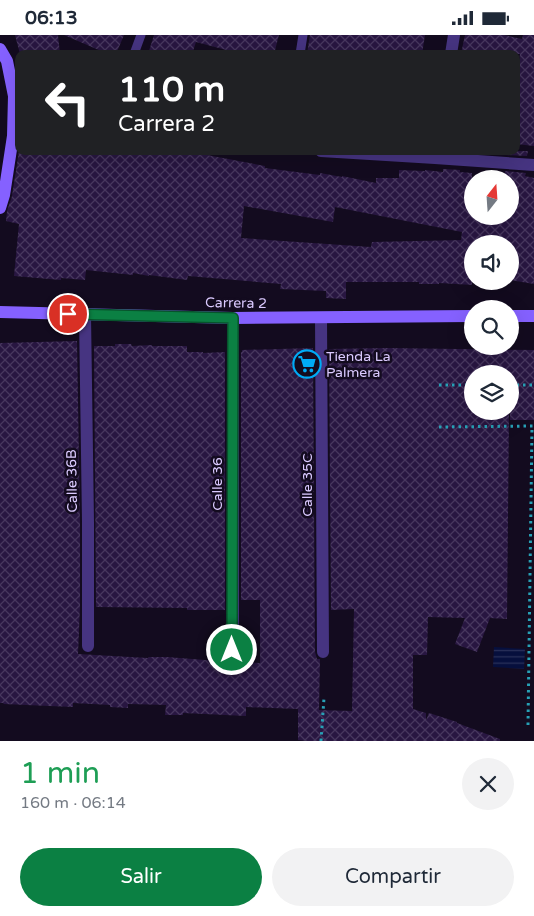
<!DOCTYPE html>
<html lang="es">
<head>
<meta charset="utf-8">
<style>
  body { margin:0; font-family:"Varela Round",sans-serif; background:#f2f2f3; color:#1f2937; height:100vh; display:flex; flex-direction:column; font-size:19px; white-space:nowrap }
  * { box-sizing:border-box; margin:0 }
  p { font-size:16px; color:#747a83 }
  .icon { flex:none; width:28px; height:28px; fill:none; stroke:currentColor; stroke-width:2; stroke-linecap:round; stroke-linejoin:round }
  .map { position:relative; height:706px; overflow:hidden }
  .sheet { display:flex; flex-direction:column; background:#fff; flex:1 }
  .sheet>* { flex:none }
  .banner { position:absolute; left:15px; top:15px; width:505px; height:105px; border-radius:10px; box-shadow:0 5px 20px #0002; background:#202124; color:#fff; overflow:hidden }
  .needle { width:32px; rotate:17deg }
  .buttons { position:absolute; left:464px; top:135px; display:grid; gap:10px }
  .buttons a { display:grid; place-items:center; width:55px; height:55px; border-radius:50%; background:#fff; box-shadow:0 5px 20px #0002; font-size:25px }
  .pin { position:absolute; display:grid; place-items:center; width:42px; height:42px; color:#fff; margin:-21px; border:2px solid #fff; border-radius:50%; box-shadow:0 1px 5px #0007 }
  .me { position:absolute; width:55px; margin:-28px; rotate:0deg; stroke-linejoin:round; filter:drop-shadow(0 0 4px #0008) }
  .turn { display:flex; align-items:center; gap:18px; height:105px; padding:0 20px; font-size:22px }
  .turn .icon { width:65px; height:65px; stroke-width:2.5 }
  .turn b { display:block; font-size:35px; line-height:42px }
  .round { display:grid; place-items:center; flex:none; width:52px; height:52px; border-radius:26px; background:#f2f2f3 }
  .head { display:flex; align-items:center; justify-content:space-between; height:85px; padding:0 20px }
  h1 { font-size:30px; font-weight:600; line-height:38px; color:#1e9e55 }
  .cta { display:flex; gap:10px; margin-top:auto; padding:10px 20px }
  .cta a { flex:1; height:58px; border-radius:30px; background:#0b8043; color:#fff; font-size:20px; font-weight:600; line-height:58px; text-align:center }
  .cta a+a { background:#f2f2f3; color:#1f2937 }
  .status { display:flex; justify-content:space-between; align-items:center; height:35px; padding:0 25px; background:#fff; direction:ltr }
  .status svg { height:14px; fill:currentColor }
  .map>svg:first-child { display:block }
  .water { fill:url(#water-rules) }
  .building { fill:url(#building-cross-hatch); fill-rule:evenodd }
  .lines { fill:none; stroke-linecap:round; stroke-linejoin:round }
  .path { stroke:#27a1b6; stroke-width:3; stroke-dasharray:2.5 4; stroke-linecap:butt }
  .lane { stroke:#463481; stroke-width:9 }
  .street { stroke:#463481; stroke-width:12 }
  .secondary { stroke:#8561ff; stroke-width:12 }
  .route-casing { stroke:#07532c; stroke-width:12 }
  .route { stroke:#0b8043; stroke-width:9 }
  .labels { text-anchor:middle; dominant-baseline:central; stroke-width:5; stroke-linejoin:round; paint-order:stroke }
  .street-label { font-size:14px; fill:#dbcaff; stroke:#130b1f }
  .poi-label { font-size:14px; fill:#dbcaff; stroke:#130b1f; text-anchor:start }
</style>
</head>
<body>
<div class="status"><b>06:13</b><svg viewBox="0 0 49 12"><path d="M0 12V9h3v3zM5 12V6h3v6zM10 12V3h3v9zM15 12V0h3v12zM26 1h20v11H26zM47 4h2v5h-2z"/></svg></div>
<div class="map">
<svg width="534" height="706" viewBox="0 0 534 706">
  <defs>
    <pattern id="water-rules" width="6" height="5" patternUnits="userSpaceOnUse" patternTransform="scale(1.25)"><rect width="6" height="5" fill="#060f3d"/><path d="M0 2.5h6" fill="none" stroke="#2a315a"/></pattern>
    <pattern id="building-cross-hatch" width="8" height="8" patternUnits="userSpaceOnUse" patternTransform="scale(1.25)"><rect width="8" height="8" fill="#281641"/><path d="M0 0l8 8M0 8l8-8" fill="none" stroke="#47375e"/></pattern>
  </defs>
  <rect width="100%" height="100%" fill="#130b1f"/>
  <polygon class="water" points="494,612 525,614 524,634 493,632"/>
  <g class="building">
    <polygon points="15,0 58,0 60,19 20,19"/>
    <polygon points="64,0 124,0 116,19 108,19"/>
    <polygon points="154,0 279,0 274,19 229,19 230,16 196,7 192,19 148,19"/>
    <polygon points="310,0 425,0 422,19 307,19"/>
    <polygon points="465,0 504,0 522,4 523,0 534,0 534,111 516,109 516,53 520,19 461,19"/>
    <path d="M19 116H197L207 118V120L265 131V133L320 140V138L342 142V141L376 148V143H399V135L425 136V135L443 137V134L460 135V137L472 138V181H510V144H504L505 136 526 138 525 141 534 143V249L510 245V209H472V250L439 248V249H419V247H346V264L326 263V256L280 254 281 249 188 241 187 245 149 240V241L133 238V240L86 235 85 245 61 243V245L14 241 19 189 6 186 7 176 12 161ZM244 171 333 187 335 172 462 197 461 205 372 207 371 212 241 203Z"/>
    <polygon points="506,116 528,116 527,121 506,120"/>
    <polygon points="77,306 80,487 80,572 78,619 148,623 149,622 167,622 205,625 260,628 260,565 241,565 241,317 242,317 242,315 313,313 315,617 317,624 320,624 319,675 352,676 354,574 331,575 329,314 387,313 534,315 534,385 510,385 510,339 472,339 472,376 509,376 507,584 490,583 477,617 455,609 465,583 428,582 427,620 413,620 413,674 426,678 426,685 429,678 457,687 457,688 500,704 500,706 307,706 298,705 298,674 246,672 246,681 183,678 183,680 165,680 166,670 128,669 128,673 110,672 110,670 73,668 73,672 3,669 4,668 0,668 0,308"/>
    <polygon points="115,309 131,309 132,311 152,310 152,311 187,311 187,317 203,317 203,318 225,317 225,575 187,575 187,573 96,572 94,311 115,311"/>
  </g>
  <g class="lines">
    <g class="path">
      <polyline points="439,350 472,350"/>
      <polyline points="510,350 534,350"/>
      <polyline points="439,392 534,391"/>
      <polyline points="528,690 532,391"/>
      <polyline points="321,706 324,663"/>
    </g>
    <g class="lane">
      <polyline points="134,19 141,0"/>
      <polyline points="300,19 303,0"/>
    </g>
    <g class="street">
      <polyline points="451,19 454,0"/>
      <polyline points="321,116 435,123 534,130"/>
      <polyline points="85,280 88,487 88,611"/>
      <polyline points="321,283 323,617"/>
      <polyline points="233,615 233,283"/>
    </g>
    <g class="secondary">
      <polyline points="0,14 7,26 14,61 13,101 4,160 0,173"/>
      <polyline points="0,277 233,283 472,281"/>
      <polyline points="510,281 534,281"/>
    </g>
  </g>
  <g class="lines">
    <g class="route-casing">
      <polyline id="route" points="68,279 233,283 232,615"/>
    </g>
    <use href="#route" class="route"/>
  </g>
  <defs>
    <g id="supermarket-ring" transform="scale(1.4375)"><circle r="9.5" fill="#130b1f" stroke="#00aaf5" stroke-width="1.5"/><path d="M-6-5.5h2.5l.6 2H6L4.5 2H-2.5L-4.4-4H-6ZM-1.5 3.2a1.3 1.3 0 1 0 .1 0ZM3 3.2a1.3 1.3 0 1 0 .1 0Z" fill="#00aaf5"/></g>
  </defs>
  <g fill-rule="evenodd">
    <use href="#supermarket-ring" x="307" y="329"/>
  </g>
  <g class="labels">
    <g class="street-label">
      <text transform="translate(236 268) rotate(1)">Carrera 2</text>
      <text transform="translate(72 446) rotate(-91)">Calle 36B</text>
      <text transform="translate(217 449) rotate(-90)">Calle 36</text>
      <text transform="translate(307 450) rotate(-90)">Calle 35C</text>
    </g>
    <g class="poi-label">
      <text x="326" y="321">Tienda La<tspan x="326" dy="16">Palmera</tspan></text>
    </g>
  </g>
</svg>
<div class="buttons">
<a><svg class="needle" viewBox="-14 -14 28 28"><path d="M0-13l5 13h-10z" fill="#e53935"/><path d="M0 13l5-13h-10z" fill="#747a83"/></svg></a>
<a><svg class="icon" aria-label="sound" viewBox="0 0 24 24"><path d="M4 9h4l5-4v14l-5-4H4zM17 9q2 3 0 6"/></svg></a>
<a><svg class="icon" aria-label="search" viewBox="0 0 24 24"><circle cx="10" cy="10" r="6"/><path d="M15 15l6 6"/></svg></a>
<a><svg class="icon" aria-label="layers" viewBox="0 0 24 24"><path d="M12 4l9 5-9 5-9-5zM3 14l9 5 9-5"/></svg></a>
</div>
<div class="pin" style="left:68px;top:279px;background:#d93025"><svg class="icon" aria-label="arrive" viewBox="0 0 24 24"><path d="M6 21V4h12l-3 4 3 4H6"/></svg></div>
<svg class="me" style="left:232px;top:615px" viewBox="-20 -20 40 40"><circle r="17" fill="#0b8043" stroke="#fff" stroke-width="3"/><path d="M0-11L8 9 0 5-8 9z" fill="#fff"/></svg>
<div class="banner">
<div class="turn"><svg class="icon" aria-label="left" viewBox="0 0 24 24"><path d="M17 20v-9H6M10 6l-5 5 5 5"/></svg><div><b>110 m</b>Carrera 2</div></div>
</div>
</div>
<section class="sheet">
<div class="head"><div><h1>1 min</h1><p>160 m · 06:14</p></div><a class="round"><svg class="icon" aria-label="close" viewBox="0 0 24 24"><path d="M6 6l12 12M18 6L6 18"/></svg></a></div>
<div class="cta"><a>Salir</a><a>Compartir</a></div>
</section>
</body>
</html>
